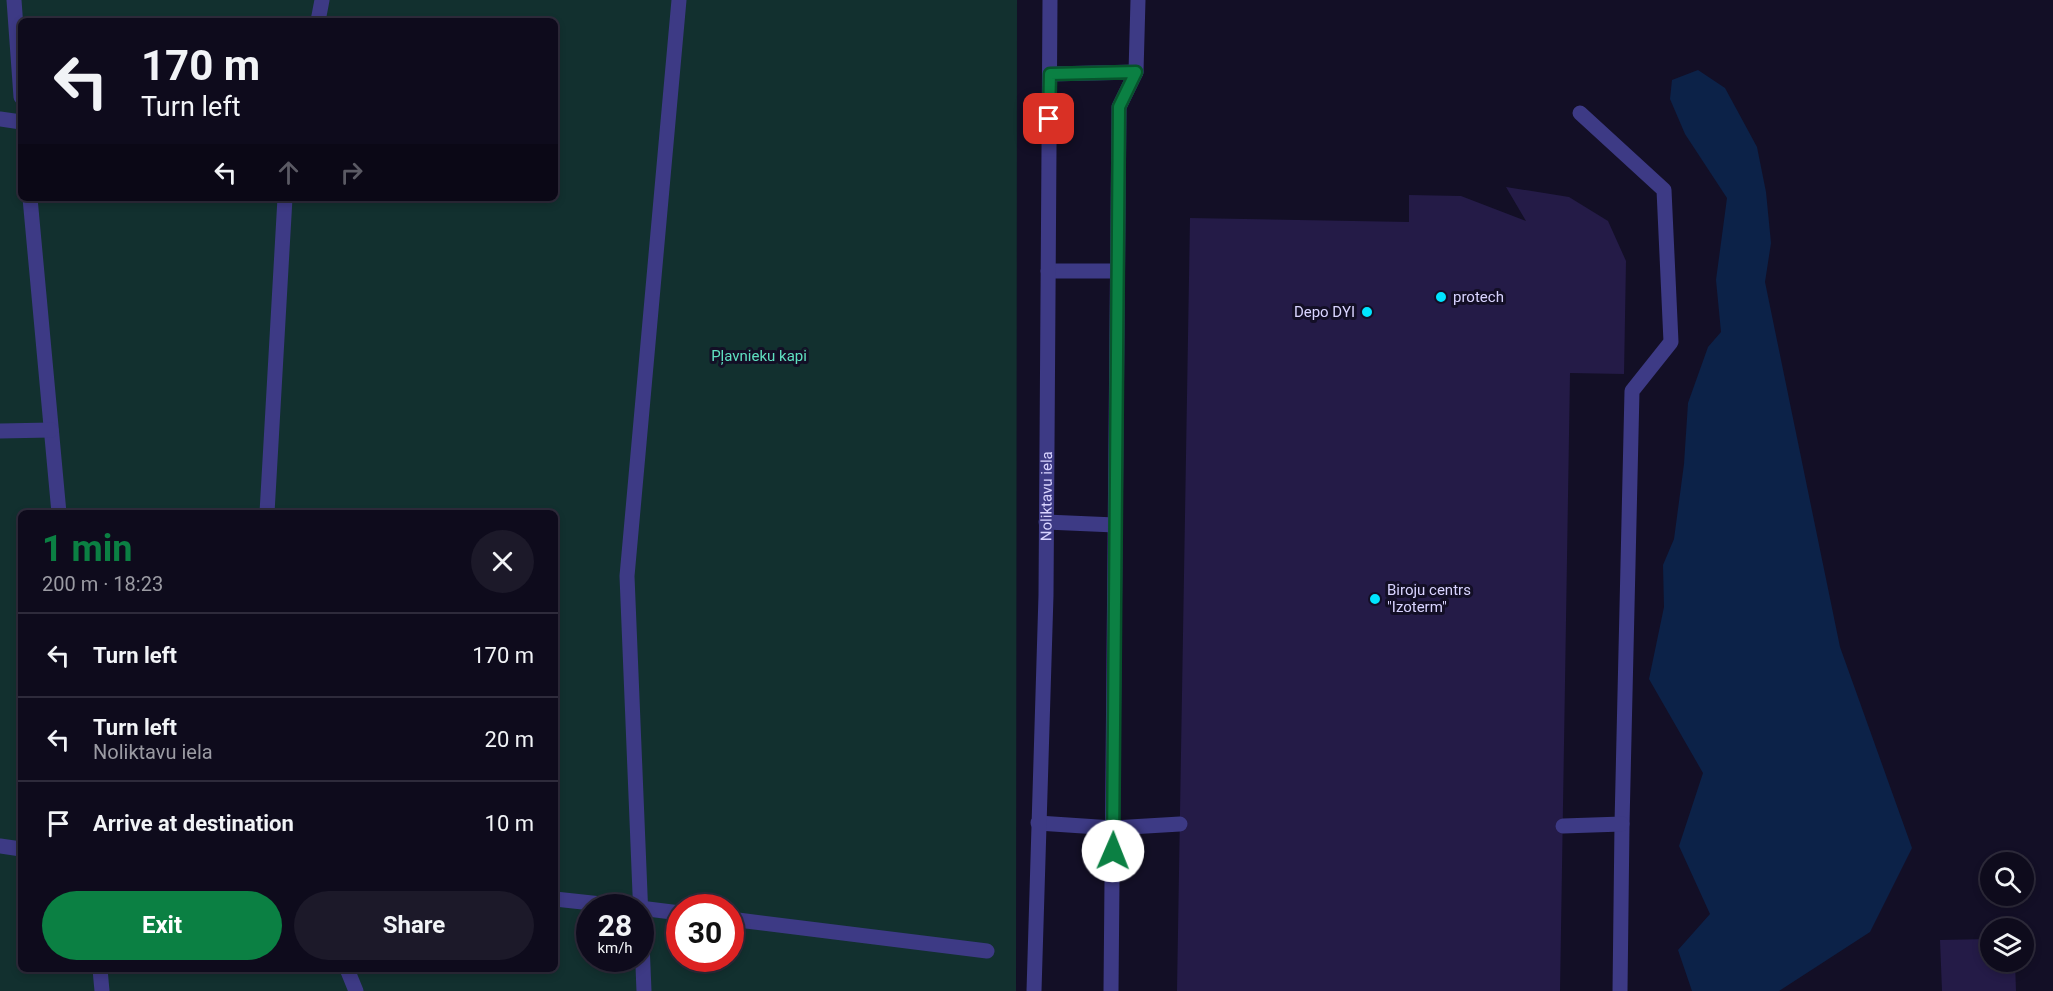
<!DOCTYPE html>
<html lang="en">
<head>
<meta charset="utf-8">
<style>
  body { margin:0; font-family:Roboto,sans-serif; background:#1c1929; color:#f1f3f6; height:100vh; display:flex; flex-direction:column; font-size:22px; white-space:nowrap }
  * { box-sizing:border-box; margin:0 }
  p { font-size:20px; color:#9b9ba3 }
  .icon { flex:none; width:33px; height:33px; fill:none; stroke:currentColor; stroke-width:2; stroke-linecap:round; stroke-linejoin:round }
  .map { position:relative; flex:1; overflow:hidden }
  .details { position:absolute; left:18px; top:510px; width:540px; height:462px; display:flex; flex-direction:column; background:#0e0b1c; border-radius:9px; box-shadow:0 3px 9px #0003,0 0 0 2px #2e2b3b }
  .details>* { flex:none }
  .top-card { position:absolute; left:18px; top:18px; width:540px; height:183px; border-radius:9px; box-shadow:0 3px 9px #0003,0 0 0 2px #2e2b3b; background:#0e0b1c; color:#f1f3f6; overflow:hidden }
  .controls { position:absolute; left:1980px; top:852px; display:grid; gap:12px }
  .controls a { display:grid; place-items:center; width:54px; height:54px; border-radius:50%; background:#0e0b1c; box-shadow:0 3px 9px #0003,0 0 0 2px #2e2b3b; font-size:30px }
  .speed { position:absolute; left:576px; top:894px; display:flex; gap:12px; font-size:30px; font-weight:700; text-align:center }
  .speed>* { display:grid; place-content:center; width:78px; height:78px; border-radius:50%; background:#0e0b1c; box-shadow:0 3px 9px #0003,0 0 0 2px #2e2b3b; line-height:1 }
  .speed small { font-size:15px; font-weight:400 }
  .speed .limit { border:9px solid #d22; background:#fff; color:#111 }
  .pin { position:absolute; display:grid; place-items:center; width:51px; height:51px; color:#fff; margin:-26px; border-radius:12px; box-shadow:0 3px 9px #0006 }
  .me { position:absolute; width:66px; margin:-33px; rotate:1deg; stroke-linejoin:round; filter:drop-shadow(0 0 4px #0008) }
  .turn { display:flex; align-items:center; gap:21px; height:126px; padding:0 24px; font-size:27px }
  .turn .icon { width:78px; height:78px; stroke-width:2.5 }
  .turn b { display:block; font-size:42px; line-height:51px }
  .lanes { display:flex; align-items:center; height:57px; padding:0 24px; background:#0003; justify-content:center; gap:30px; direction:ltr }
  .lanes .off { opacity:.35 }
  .round { display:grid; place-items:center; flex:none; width:63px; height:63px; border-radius:32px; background:#1c1929 }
  .overview { display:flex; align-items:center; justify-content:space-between; height:102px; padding:0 24px }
  h1 { font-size:36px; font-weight:700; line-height:45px; color:#0b8043 }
  .primary-button { display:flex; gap:12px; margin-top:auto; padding:12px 24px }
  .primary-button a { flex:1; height:69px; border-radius:36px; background:#0b8043; color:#fff; font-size:24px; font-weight:700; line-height:69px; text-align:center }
  .primary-button a+a { background:#1c1929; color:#f1f3f6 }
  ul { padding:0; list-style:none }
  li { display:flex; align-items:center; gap:18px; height:84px; padding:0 24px; border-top:2px solid #2e2b3b }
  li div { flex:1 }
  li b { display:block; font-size:22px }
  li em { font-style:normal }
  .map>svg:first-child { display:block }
  .green { fill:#12302f; fill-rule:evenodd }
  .water { fill:#0c2248 }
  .building { fill:#241b47 }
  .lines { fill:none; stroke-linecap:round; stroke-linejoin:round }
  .lane { stroke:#3d3a85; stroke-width:15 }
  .street { stroke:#3d3a85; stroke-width:15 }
  .route-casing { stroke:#07532c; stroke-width:15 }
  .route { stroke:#0b8043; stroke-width:10 }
  .poi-dot { fill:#00e5ff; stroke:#130f26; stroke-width:2 }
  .labels { text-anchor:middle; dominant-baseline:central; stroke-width:6; stroke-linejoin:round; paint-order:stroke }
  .poi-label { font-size:15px; fill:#d9d4ff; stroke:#130f26; text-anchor:start }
  .park-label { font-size:15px; fill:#5fe0c0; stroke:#130f26 }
  .street-label { font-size:15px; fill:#d9d4ff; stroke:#130f26 }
</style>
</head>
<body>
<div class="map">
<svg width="2053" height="991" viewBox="0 0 2053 991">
  <rect width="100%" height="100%" fill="#130f26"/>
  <path class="green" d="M0 0H1017L1016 991H0ZM21 21H555V198H21ZM21 513H555V969H21ZM590 908H640V958H590ZM680 908H730V958H680Z"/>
  <polygon class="water" points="1698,70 1725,88 1757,147 1766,192 1771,243 1765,282 1840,647 1912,848 1870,932 1779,991 1692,991 1678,950 1710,914 1679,846 1703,773 1649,679 1664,607 1663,565 1674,539 1684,464 1688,403 1708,347 1721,332 1716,280 1727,198 1685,134 1670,99 1672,80"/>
  <g class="building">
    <polygon points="1506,187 1569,197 1608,221 1626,261 1624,374 1570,373 1560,991 1177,991 1190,218 1409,222 1409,195 1461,196 1526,221"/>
    <polygon points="1990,939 1990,962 2015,962 2016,991 1942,991 1940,940"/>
  </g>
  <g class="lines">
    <g class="lane">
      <polyline points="14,0 21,97"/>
      <polyline points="318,21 322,0"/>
      <polyline points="1580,113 1664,190 1671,342 1632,391 1622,824 1620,991"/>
      <polyline points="0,119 21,122"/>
      <polyline points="30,198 59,513"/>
      <polyline points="0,431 51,430"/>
      <polyline points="267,513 285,198"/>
      <polyline points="1563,826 1622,824"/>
      <polyline points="1113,828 1180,824"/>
      <polyline points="0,846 21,849"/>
      <polyline points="555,899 638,908"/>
      <polyline points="640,908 680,913"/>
      <polyline points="730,919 987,951"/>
      <polyline points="100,969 102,991"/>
      <polyline points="347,969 356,991"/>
      <polyline points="644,991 627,576 679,0"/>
    </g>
    <g class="street">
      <polyline points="1050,74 1136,72"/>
      <polyline points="1048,271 1117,271"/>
      <polyline points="1046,522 1115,525"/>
      <polyline points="1038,823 1113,828"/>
      <path id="s1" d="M1034 991 1046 595 1050 0"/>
      <polyline points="1111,991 1119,107 1136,72 1138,0"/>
    </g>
  </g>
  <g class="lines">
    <g class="route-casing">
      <polyline id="route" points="1049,119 1050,74 1136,72 1119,107 1113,851"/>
    </g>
    <use href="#route" class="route"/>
  </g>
  <g class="poi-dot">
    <circle cx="1441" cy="297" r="6"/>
    <circle cx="1367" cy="312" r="6"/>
    <circle cx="1375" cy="599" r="6"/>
  </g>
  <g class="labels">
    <g class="poi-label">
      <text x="1453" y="297">protech</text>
      <text x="1355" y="312" text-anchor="end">Depo DYI</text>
      <text x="1387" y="590">Biroju centrs<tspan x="1387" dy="17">"Izoterm"</tspan></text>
    </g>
    <g class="park-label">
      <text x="759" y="356">Pļavnieku kapi</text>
    </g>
    <g class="street-label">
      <text stroke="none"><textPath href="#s1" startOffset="495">Noliktavu iela</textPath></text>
    </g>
  </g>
</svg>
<div class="controls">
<a><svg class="icon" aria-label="search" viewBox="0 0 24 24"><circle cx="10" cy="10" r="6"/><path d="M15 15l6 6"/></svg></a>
<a><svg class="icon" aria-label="layers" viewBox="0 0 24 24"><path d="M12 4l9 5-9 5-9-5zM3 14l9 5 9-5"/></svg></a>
</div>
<div class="speed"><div>28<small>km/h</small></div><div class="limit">30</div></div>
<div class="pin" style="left:1049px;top:119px;background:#d93025"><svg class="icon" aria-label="arrive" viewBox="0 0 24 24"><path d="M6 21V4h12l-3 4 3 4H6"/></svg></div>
<svg class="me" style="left:1113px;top:851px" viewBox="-20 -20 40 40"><circle r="19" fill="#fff"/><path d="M0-13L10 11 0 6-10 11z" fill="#0b8043"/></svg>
<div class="top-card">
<div class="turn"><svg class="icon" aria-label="left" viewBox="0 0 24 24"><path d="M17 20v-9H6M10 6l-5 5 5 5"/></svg><div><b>170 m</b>Turn left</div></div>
<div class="lanes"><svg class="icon" aria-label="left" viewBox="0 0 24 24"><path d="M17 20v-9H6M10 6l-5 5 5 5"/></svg><svg class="icon off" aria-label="ahead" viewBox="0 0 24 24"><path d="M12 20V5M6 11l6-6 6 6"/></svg><svg class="icon off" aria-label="right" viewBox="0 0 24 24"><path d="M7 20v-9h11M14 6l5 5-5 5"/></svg></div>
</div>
<section class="details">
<div class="overview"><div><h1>1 min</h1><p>200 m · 18:23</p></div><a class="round"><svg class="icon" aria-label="close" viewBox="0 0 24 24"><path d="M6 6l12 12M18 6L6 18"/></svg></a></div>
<ul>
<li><svg class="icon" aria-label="left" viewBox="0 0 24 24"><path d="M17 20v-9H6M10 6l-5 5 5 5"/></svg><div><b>Turn left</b></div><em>170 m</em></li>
<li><svg class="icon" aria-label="left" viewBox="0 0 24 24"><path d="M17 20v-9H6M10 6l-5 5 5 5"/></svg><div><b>Turn left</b><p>Noliktavu iela</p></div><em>20 m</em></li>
<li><svg class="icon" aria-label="arrive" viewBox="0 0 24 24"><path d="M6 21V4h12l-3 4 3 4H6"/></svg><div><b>Arrive at destination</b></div><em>10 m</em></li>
</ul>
<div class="primary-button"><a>Exit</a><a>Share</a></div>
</section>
</div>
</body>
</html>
